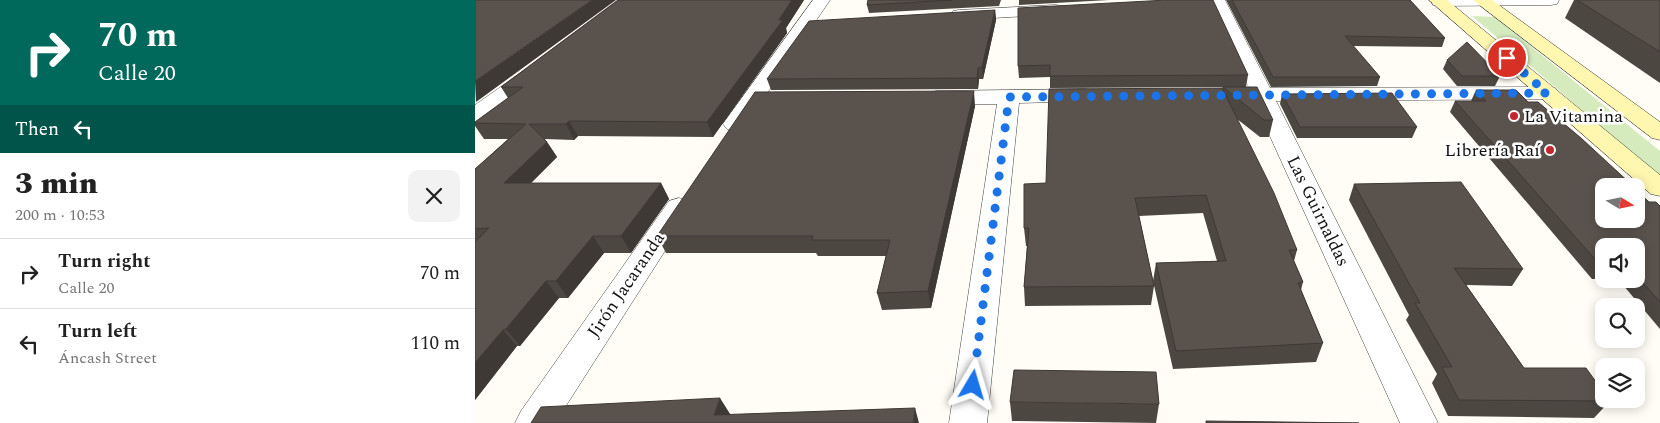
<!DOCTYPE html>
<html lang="en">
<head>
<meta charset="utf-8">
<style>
  body { margin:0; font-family:Spectral,serif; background:#f2f2f2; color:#222; height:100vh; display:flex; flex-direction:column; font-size:19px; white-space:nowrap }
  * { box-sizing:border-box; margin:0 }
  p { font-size:16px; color:#767676 }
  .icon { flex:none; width:28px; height:28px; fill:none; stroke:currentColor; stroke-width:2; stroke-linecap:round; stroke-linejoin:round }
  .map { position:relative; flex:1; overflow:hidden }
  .details { display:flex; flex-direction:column; background:#fff; width:475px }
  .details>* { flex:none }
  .banner { background:#00695c; color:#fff; overflow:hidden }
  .needle { width:32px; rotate:100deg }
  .tools { position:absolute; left:1120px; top:178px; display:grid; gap:10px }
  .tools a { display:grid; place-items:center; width:50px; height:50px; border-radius:10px; background:#fff; box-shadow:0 2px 12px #0003; font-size:25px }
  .pin { position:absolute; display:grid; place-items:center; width:42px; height:42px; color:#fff; margin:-21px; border:2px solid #fff; border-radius:50%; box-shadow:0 1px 5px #0007 }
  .me { position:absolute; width:55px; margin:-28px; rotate:7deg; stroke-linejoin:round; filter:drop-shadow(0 0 4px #0008) }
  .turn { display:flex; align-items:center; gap:18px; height:105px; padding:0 15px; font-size:22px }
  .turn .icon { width:65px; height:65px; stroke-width:2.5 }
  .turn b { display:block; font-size:35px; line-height:42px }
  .then { display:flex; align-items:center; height:48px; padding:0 15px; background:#0003; gap:10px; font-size:19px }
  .round { display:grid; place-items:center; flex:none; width:52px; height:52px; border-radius:10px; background:#f2f2f2 }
  .head { display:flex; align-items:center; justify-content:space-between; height:85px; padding:0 15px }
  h1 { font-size:30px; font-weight:800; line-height:38px }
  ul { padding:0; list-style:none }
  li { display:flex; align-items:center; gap:15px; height:70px; padding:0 15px; border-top:1px solid #e0e0e0 }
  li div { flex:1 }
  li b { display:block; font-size:19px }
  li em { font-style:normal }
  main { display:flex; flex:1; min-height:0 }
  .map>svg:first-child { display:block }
  .green { fill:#d5ebbd }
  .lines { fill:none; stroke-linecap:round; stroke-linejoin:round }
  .minor-casing { stroke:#444; stroke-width:1 }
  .secondary-casing { stroke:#333; stroke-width:1 }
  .minor { fill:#fff; fill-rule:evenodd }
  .secondary { fill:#fff6b0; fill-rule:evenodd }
  .wall { fill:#4d4742; fill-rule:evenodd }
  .shaded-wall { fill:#3f3936 }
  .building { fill:#5a524d; stroke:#3f3936 }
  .route { stroke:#1a73e8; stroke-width:9; stroke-dasharray:0 16.2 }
  .poi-dot { fill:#c4262e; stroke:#fff; stroke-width:2 }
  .labels { text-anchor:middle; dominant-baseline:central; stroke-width:5; stroke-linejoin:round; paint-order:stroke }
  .poi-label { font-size:18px; fill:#111; stroke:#fff; text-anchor:start }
  .street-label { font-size:18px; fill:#111; stroke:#fff }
</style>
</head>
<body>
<main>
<section class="details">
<div class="banner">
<div class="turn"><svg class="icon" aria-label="right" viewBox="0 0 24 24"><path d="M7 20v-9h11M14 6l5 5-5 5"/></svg><div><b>70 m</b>Calle 20</div></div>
<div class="then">Then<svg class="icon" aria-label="left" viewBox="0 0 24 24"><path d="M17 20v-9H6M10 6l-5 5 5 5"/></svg></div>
</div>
<div class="head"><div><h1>3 min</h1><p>200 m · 10:53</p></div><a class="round"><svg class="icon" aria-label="close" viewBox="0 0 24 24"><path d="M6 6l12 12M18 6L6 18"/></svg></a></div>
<ul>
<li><svg class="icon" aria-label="right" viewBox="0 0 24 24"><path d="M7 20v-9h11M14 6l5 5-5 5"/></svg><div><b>Turn right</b><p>Calle 20</p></div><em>70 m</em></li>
<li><svg class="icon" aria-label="left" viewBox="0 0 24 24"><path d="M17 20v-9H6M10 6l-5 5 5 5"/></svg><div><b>Turn left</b><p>Áncash Street</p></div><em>110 m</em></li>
</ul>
</section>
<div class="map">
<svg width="1185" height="423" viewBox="0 0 1185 423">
  <rect width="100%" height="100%" fill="#fffdf5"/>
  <polygon class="green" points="997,16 1020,17 1185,151 1185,177"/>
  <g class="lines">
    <g class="minor-casing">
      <g id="minor">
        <polygon points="338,0 355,0 268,129 260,131 252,129 248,124"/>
        <polygon points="734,0 750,0 795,88 1072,87 1080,88 1083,93 1080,98 1072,99 801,101 963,423 925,423 779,101 741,100 738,95 741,90 774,88"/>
        <polygon points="956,0 1084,0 1082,4 1076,5 964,6 958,5"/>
        <polygon points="581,5 587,6 590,10 587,14 484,20 478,19 475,15 478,11 484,10"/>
        <polygon points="61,65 68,67 71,71 68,75 8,121 0,123 0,105 54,67"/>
        <polygon points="611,89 619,91 622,96 619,101 544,103 512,423 474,423 522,104 461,105 453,103 450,98 453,93 461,91"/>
        <polygon points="204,198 214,201 218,207 80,423 40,423 46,411 194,201"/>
      </g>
    </g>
    <g class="secondary-casing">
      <g id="secondary">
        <polygon points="954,0 972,0 1185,175 1185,196 1176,194"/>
        <polygon points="998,0 1017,0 1185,122 1185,140 1177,138"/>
      </g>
    </g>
    <use href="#minor" class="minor"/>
    <use href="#secondary" class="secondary"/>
  </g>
  <g class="wall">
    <polygon points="143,0 329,0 311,28 312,33 238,137 103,136 99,140 70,139 82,157 56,183 186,183 194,199 156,253 129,253 93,298 84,298 45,346 42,346 0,400 0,169 33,139 9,139 0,126 0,122 33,98 26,87"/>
    <polygon points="393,0 526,0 524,6 394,13 392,5"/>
    <polygon points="544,0 634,0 544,5"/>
    <polygon points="692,0 773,75 771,87 798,120 794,137 785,137 762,119 822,250 819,261 828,282 826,290 848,343 841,362 698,369 678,281 681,263 742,261 728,213 664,216 679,286 676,305 550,306 549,287 552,246 551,246 549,228 571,183 748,87 575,88 575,77 544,78 543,66"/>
    <polygon points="751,0 935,0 970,38 967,47 878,46 905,77 902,86 796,87"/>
    <polygon points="1099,0 1185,0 1185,83 1090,18"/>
    <polygon points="520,10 521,20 508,79 504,79 503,89 296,90 292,79"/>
    <polygon points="972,60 1025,76 1020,86 982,86 968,69"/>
    <path d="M1001 90 1053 102 1174 202 1185 206V329L1143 279H1117L975 112 980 101H996ZM1129 246H1161V279H1129Z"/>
    <polygon points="807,94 942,127 937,138 822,138 805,104"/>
    <polygon points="500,106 456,308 407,310 402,293 411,256 343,256 341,253 191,253 182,236"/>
    <polygon points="879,184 1048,269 1037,286 991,285 1049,368 1135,401 1119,418 973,416 957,383 962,374 931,320 934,315 874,200"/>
    <polygon points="535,402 684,404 681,423 537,421"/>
  </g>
  <g class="shaded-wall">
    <polygon points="117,0 141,0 1,102 0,81"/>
    <polygon points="317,0 329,0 311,28 312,33 238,137 232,122"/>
    <polygon points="520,10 521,20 508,79 507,67"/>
    <polygon points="503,68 504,79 503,89 502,78"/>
    <polygon points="499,91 500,106 456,308 453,291"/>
    <polygon points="94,121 103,136 99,140 91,124"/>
    <polygon points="72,142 82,157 40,199 29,183"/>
    <polygon points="186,183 194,199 156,253 146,236"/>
    <polygon points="118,236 129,253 93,298 81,281"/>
    <polygon points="71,281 84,298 45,346 31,329"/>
    <polygon points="28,330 42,346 0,400 0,363"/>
    <polygon points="245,398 257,417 239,415"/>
    <polygon points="440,408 444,423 438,423"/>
  </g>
  <g class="building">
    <polygon points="0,0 117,0 0,81"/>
    <polygon points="143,0 317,0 304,20 308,20 232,122 94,121 91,124 54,124 72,142 29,183 186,183 146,236 118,236 81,281 71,281 31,329 28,330 0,363 0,242 14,228 0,229 0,169 51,124 0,123 0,122 48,87 26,87"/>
    <polygon points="393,0 477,0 392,5"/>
    <polygon points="692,0 738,0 773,75 575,76 575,65 543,66 543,8"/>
    <polygon points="757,0 935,0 970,38 870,36 905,77 798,77"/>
    <polygon points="1102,0 1185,0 1185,52"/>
    <polygon points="520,10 507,67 503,68 502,78 292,79 334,21"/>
    <polygon points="992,42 1025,76 987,76 972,60"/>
    <polygon points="748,87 782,87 798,120 789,120"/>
    <polygon points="747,88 799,193 822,250 814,250 828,282 823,283 848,343 701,351 681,263 751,261 731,195 660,198 679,286 549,287 554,228 549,228 549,184 571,183 574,89"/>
    <polygon points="1001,90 1041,90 1053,102 1063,102 1106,138 1158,186 1129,186 1129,219 1161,219 1161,190 1174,202 1181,202 1185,206 1185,302 1161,275 1161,246 1129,246 1129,266 1126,266 980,101 1011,101"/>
    <polygon points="499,91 453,291 402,293 415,240 337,240 338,236 182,236 280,92"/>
    <polygon points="917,93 942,127 825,127 807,94"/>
    <polygon points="986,182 1048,269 979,268 1049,368 1111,368 1129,393 1129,399 1133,399 1135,401 984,400 967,367 977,367 940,303 945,303 879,184"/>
    <polygon points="539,370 681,372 684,404 535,402"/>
    <polygon points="245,398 239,415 440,408 438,423 56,423 66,407"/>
    <polygon points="731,421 884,423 731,423"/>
  </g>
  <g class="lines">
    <polyline class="route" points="498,385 534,97 1072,93 1032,58"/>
  </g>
  <g class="poi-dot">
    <circle cx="1039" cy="116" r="5"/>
    <circle cx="1075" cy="150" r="5"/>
  </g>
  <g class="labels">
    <g class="poi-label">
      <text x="1049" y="116">La Vitamina</text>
      <text x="1065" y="150" text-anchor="end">Librería Raí</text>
    </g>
    <g class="street-label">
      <text transform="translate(843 211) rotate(64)">Las Guirnaldas</text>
      <text transform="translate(151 285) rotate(-56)">Jirón Jacaranda</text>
    </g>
  </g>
</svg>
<div class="tools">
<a><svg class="needle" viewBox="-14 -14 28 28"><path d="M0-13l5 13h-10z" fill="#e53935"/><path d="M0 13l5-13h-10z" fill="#767676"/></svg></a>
<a><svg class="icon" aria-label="sound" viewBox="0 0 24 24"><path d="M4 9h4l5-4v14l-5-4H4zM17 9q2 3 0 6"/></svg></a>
<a><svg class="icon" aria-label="search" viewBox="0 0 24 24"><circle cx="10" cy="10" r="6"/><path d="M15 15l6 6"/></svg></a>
<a><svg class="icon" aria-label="layers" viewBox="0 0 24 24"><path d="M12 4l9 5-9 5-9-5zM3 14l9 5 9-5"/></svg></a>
</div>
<div class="pin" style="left:1032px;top:58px;background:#d93025"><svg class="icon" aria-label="arrive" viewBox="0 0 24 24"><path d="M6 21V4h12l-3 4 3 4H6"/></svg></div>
<svg class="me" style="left:498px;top:385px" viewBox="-20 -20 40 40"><path d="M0-17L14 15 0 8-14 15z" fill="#1a73e8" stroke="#fff" stroke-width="4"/></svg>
</div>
</main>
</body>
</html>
